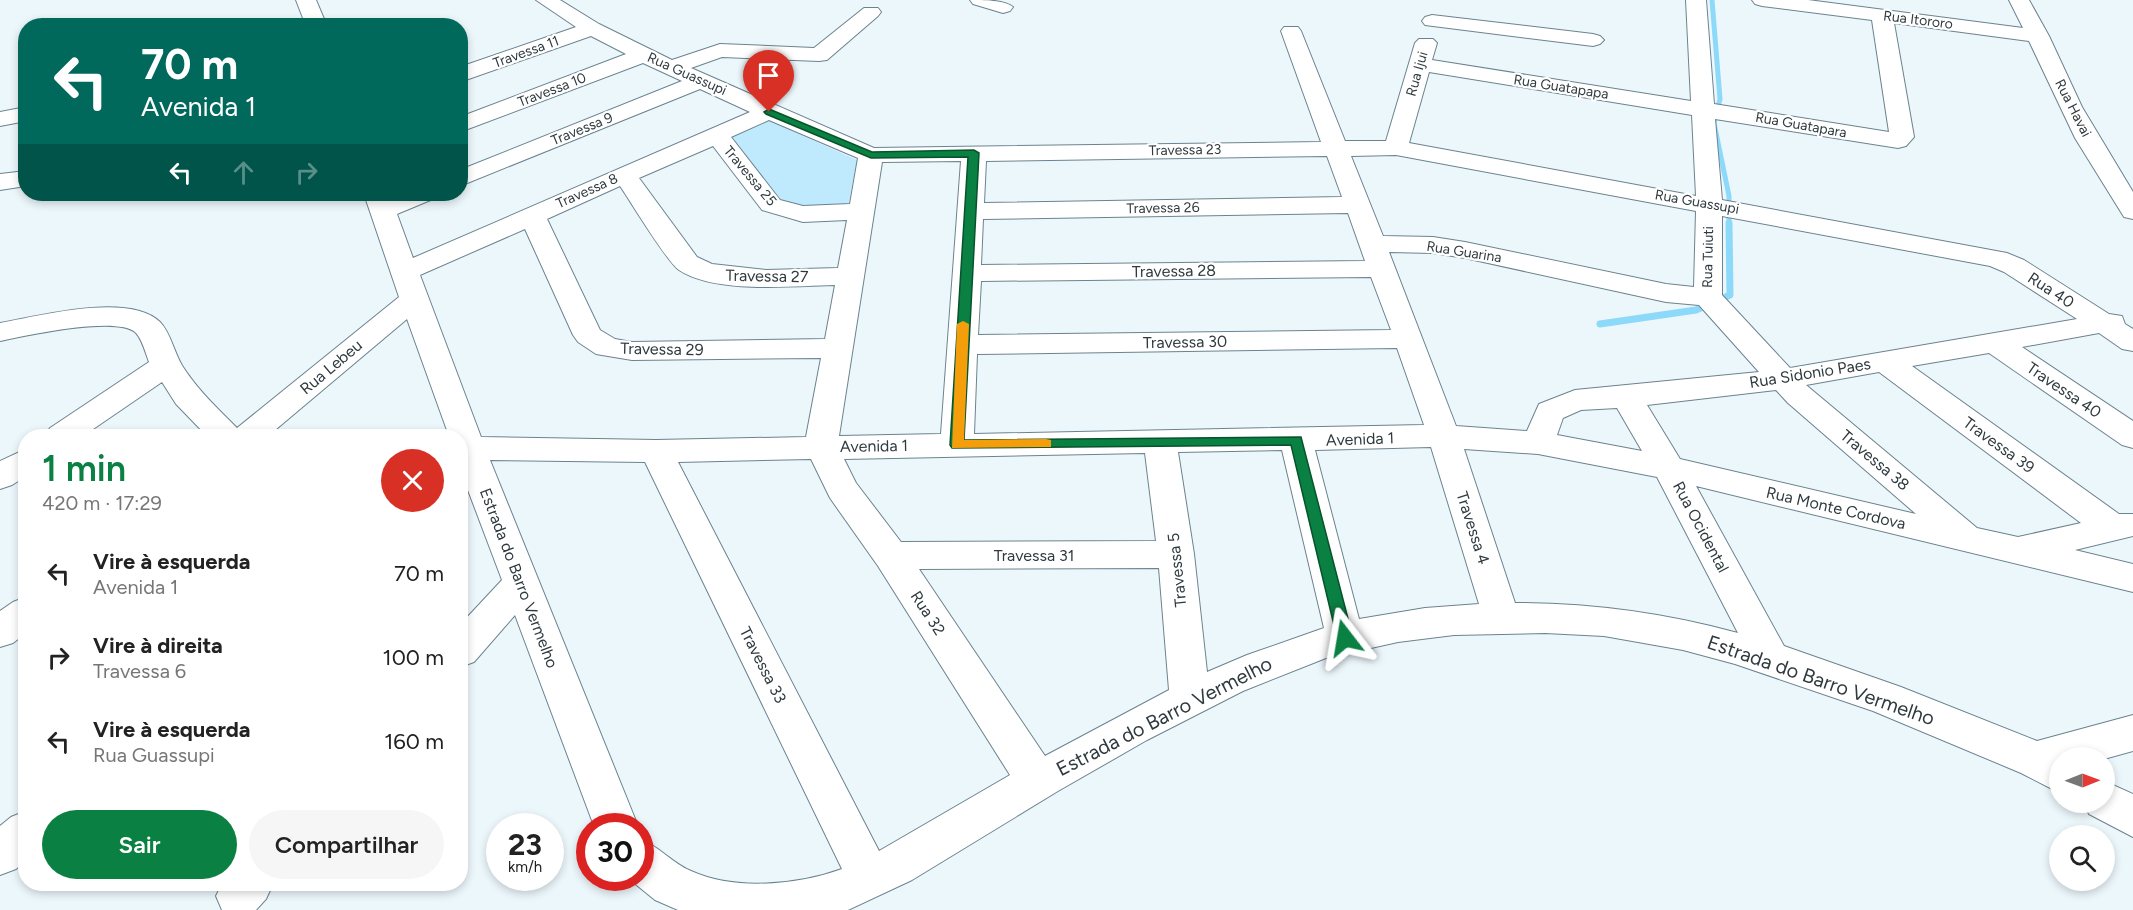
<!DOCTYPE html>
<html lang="pt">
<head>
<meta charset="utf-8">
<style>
  body { margin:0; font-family:Figtree,sans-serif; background:#f6f6f6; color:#222; height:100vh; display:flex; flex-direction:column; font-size:22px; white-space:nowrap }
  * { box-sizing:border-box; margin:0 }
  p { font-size:20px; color:#767676 }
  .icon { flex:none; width:33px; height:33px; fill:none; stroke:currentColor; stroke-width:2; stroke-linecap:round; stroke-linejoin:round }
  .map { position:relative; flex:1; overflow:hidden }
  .side { position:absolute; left:18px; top:429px; width:450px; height:462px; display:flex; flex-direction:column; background:#fff; border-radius:24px; box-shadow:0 3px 9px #0003 }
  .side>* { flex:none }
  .hud { position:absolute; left:18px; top:18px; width:450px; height:183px; border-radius:24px; box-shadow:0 3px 9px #0003; background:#00695c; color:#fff; overflow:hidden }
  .needle { width:39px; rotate:89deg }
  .tools { position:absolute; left:2049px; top:747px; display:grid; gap:12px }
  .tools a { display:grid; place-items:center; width:66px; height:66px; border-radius:50%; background:#fff; box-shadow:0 3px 9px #0003; font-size:30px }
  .speed { position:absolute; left:486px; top:813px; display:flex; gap:12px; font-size:30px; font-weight:700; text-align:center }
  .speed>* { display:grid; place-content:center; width:78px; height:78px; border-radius:50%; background:#fff; box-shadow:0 3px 9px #0003; line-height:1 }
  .speed small { font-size:15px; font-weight:400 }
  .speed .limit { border:9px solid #d22; background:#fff; color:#111 }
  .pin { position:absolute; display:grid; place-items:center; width:51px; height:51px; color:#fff; margin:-62px -26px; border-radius:50% 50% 50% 0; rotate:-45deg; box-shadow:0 0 6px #0007 }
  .pin .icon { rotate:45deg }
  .me { position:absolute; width:66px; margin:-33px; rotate:346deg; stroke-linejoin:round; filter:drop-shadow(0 0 4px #0008) }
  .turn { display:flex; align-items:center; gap:21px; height:126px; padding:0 24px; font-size:27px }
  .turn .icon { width:78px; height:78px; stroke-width:2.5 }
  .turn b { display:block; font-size:42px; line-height:51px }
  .lanes { display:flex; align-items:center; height:57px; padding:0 24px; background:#0003; justify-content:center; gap:30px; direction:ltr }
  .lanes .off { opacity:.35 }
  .round { display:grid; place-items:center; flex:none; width:63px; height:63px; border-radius:32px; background:#f6f6f6 }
  .headline { display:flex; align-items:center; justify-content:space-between; height:102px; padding:0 24px }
  h1 { font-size:36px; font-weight:600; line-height:45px; color:#0b8043 }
  .action { display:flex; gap:12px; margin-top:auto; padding:12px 24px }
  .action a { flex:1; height:69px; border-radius:36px; background:#0b8043; color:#fff; font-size:24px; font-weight:600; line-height:69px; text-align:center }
  .action a+a { background:#f6f6f6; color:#222 }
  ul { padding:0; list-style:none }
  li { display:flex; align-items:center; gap:18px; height:84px; padding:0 24px }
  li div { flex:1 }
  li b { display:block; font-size:22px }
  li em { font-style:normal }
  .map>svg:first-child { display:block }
  .green { fill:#bfeafe }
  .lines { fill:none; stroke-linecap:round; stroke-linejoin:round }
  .stream-far1 { stroke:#8dd9f9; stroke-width:5 }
  .stream { stroke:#8dd9f9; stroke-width:7 }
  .minor-casing { stroke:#6b838f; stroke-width:2 }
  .minor { fill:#fff; fill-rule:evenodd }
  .route { fill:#0b8043; stroke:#07532c; stroke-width:1.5 }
  .slow { fill:#f59e0b }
  .labels { text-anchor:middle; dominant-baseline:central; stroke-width:4.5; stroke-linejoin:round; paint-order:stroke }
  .far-street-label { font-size:14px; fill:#2f3a3e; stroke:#fff }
  .street-label { font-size:16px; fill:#2f3a3e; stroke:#fff }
  .near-street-label { font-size:20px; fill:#2f3a3e; stroke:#fff }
</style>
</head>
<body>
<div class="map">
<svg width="2133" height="910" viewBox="0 0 2133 910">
  <rect width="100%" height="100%" fill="#ecf7fc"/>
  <polygon class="green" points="770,121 857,160 848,207 784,206 731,136"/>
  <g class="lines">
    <polyline class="stream-far1" points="1712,0 1720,99 1714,123 1729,196 1729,224"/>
    <polyline class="stream" points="1600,324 1696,310 1730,295 1729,223"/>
    <g class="minor-casing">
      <g id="minor">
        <polygon points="296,0 316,0 327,26 306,26"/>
        <path d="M536 0H560L599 24 672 60 720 44 814 48 864 8H878L881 12 878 16 827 60 819 61 722 57 691 68 874 148 1321 142 1281 31 1284 27H1298L1301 31 1345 141H1386L1415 43 1419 39H1433L1437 43 1432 60 1691 101 1686 0H1706L1714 104 1889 132 1872 20 1762 6 1755 4 1752 0H1808L2023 28 2009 0H2029L2049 36 2082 107 2133 192V219L2124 217 2075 138 2029 41 1894 23 1914 137 1906 146 1898 148 1715 119 1722 200 2007 253 2024 260 2109 314 2122 316 2125 324 2133 329V351L2122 349 2099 333 2022 347 2133 421V448L2122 445 1989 353 1912 366 2119 514H2133V536L2075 550 2133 564V592L1696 486 1784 646 1901 687 2037 741 2133 715V751L2104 759 2060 758V793L2021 773 1873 711 1735 664 1683 650 1604 636 1545 633 1454 635 1398 642 1326 658 1243 691 1147 740 1058 791 912 880 848 910H678L655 900 628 878H640V839C660 847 672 863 691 871 735 891 798 885 842 869L645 462 490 460 638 826H594L515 615 474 662 460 667V625L502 580 460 469V436H449L407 319 268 436H207L176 404 162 382 83 436H45L50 428 149 362C146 354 142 339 136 333 118 315 25 336 0 341V323C39 316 129 292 160 322 171 333 174 353 183 367 198 390 217 408 237 428L399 297 364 194H388L390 198 403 194H436L433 199 397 214 413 258 750 112 700 89 460 186V170L682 81 643 63 460 132V117L626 54 591 36 460 82V67L576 27ZM1429 72 1692 115 1696 196 1409 143ZM769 120 858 158 850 204 803 206 780 200 731 137ZM713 146 762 210 803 222 847 220 838 268 766 270 712 264 697 257 639 178ZM1396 155 1696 211 1694 287 1666 284 1465 242 1433 237 1383 236 1351 156ZM1327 156 1342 197 984 203 986 161ZM961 161 941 434 839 436 882 162ZM620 186C631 202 667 262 679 270 715 294 792 286 835 285L825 339 632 342 615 339 600 330 547 219ZM1348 213 1365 261 981 265 983 219ZM1722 216 1990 266 2004 272 2077 319 1790 368 1722 295ZM525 229 573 335 578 342 596 354 632 360 821 358 806 437 656 440 481 437 420 275ZM1389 252 1433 253 1465 258 1666 302 1699 305 1759 372 1575 390 1539 404 1527 431 1456 426ZM1371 277 1391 330 978 335 981 281ZM1397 348 1424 425 974 434 977 354ZM1879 372 2081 523 2018 537 1977 528 1806 385ZM1776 390 1788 403 1916 514 1680 459 1647 405ZM1617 408 1642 451 1557 435 1563 418 1581 410ZM1431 447 1479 604 1425 608 1359 619 1315 450ZM1464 449 1538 454 1657 477 1738 633C1665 613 1591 603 1515 603ZM1282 450 1324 628 1247 655 1207 672 1194 554 1178 452ZM1145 453 1156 541 901 542 856 483 844 459ZM811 459 830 498 878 566 1010 775 879 851 678 462ZM1159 568 1169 690 1045 756 919 569Z"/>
        <path d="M970 0C983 0 1005 0 1013 7L1010 11 1003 13 973 4Z"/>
        <polygon points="1432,15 1593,34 1600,36 1604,40 1600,44 1593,46 1425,25 1422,21 1425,17"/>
        <polygon points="26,107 26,121 0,126 0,112"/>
        <polygon points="26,171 26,186 0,190 0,174"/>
        <polygon points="26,449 26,476 12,485 0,489 0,461"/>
        <polygon points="26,597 26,633 13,643 0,647 0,611 13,602"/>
        <polygon points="2104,781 2133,794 2133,837 2089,814 2084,802 2104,802"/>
        <polygon points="26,811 26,860 16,869 0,875 0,826 11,817"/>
        <polygon points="222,884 273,884 266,899 256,910 222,910 216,896"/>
      </g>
    </g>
    <use href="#minor" class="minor"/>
  </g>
  <polygon class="route" points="769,109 872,152 974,150 979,153 964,440 1301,437 1353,638 1351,643 1340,643 1337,638 1291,445 952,448 950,445 968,157 871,158 766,114 764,112"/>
  <polygon class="slow" points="963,321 969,324 964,440 1046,439 1051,440 1051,447 952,448 957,324"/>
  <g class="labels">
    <g class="far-street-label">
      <text transform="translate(1918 20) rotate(7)">Rua Itororo</text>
      <text transform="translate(526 52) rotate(-20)">Travessa 11</text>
      <text transform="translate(687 74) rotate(24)">Rua Guassupi</text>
      <text transform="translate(1417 74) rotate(-74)">Rua Ijui</text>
      <text transform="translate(1561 87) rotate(9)">Rua Guatapapa</text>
      <text transform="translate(552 90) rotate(-21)">Travessa 10</text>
      <text transform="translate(2073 108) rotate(63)">Rua Havai</text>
      <text transform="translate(1801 125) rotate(10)">Rua Guatapara</text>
      <text transform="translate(582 129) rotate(-22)">Travessa 9</text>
      <text transform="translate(1185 150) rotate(-1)">Travessa 23</text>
      <text transform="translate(750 176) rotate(50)">Travessa 25</text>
      <text transform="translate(587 191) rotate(-24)">Travessa 8</text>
      <text transform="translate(1697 202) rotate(10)">Rua Guassupi</text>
      <text transform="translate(1163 208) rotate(-1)">Travessa 26</text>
      <text transform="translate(1464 252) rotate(9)">Rua Guarina</text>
      <text transform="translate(1708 257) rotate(-89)">Rua Tuiuti</text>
    </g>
    <g class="street-label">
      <text transform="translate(1174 271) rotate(-1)">Travessa 28</text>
      <text transform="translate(767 276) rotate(1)">Travessa 27</text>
      <text transform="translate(2051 290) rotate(33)">Rua 40</text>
      <text transform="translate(1185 342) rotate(-1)">Travessa 30</text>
      <text transform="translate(662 349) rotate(1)">Travessa 29</text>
      <text transform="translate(331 367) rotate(-40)">Rua Lebeu</text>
      <text transform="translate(1810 373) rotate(-9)">Rua Sidonio Paes</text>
      <text transform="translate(2064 390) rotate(34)">Travessa 40</text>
      <text transform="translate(1360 439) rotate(-2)">Avenida 1</text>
      <text transform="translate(1999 445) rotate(36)">Travessa 39</text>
      <text transform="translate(874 446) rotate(-1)">Avenida 1</text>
      <text transform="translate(1875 460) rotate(40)">Travessa 38</text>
      <text transform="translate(1836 508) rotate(13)">Rua Monte Cordova</text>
      <text transform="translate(1701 527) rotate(62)">Rua Ocidental</text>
      <text transform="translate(1473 528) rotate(72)">Travessa 4</text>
      <text x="1034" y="555">Travessa 31</text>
      <text transform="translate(1177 570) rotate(-96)">Travessa 5</text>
      <text transform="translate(519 578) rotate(69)">Estrada do Barro Vermelho</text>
      <text transform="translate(928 613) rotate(57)">Rua 32</text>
      <text transform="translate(763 665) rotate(63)">Travessa 33</text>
    </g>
    <g class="near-street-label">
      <text transform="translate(1821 680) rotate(19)">Estrada do Barro Vermelho</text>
      <text transform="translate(1164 716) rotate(-27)">Estrada do Barro Vermelho</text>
    </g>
  </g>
</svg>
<div class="tools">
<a><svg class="needle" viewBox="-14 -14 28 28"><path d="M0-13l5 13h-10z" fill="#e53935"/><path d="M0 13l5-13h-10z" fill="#767676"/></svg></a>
<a><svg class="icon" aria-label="search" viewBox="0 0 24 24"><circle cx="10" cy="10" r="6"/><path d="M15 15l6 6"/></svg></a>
</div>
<div class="speed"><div>23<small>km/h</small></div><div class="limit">30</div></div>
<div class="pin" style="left:769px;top:112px;background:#d93025"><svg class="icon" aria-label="arrive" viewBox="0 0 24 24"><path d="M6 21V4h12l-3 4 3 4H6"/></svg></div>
<svg class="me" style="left:1345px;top:638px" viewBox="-20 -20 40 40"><path d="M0-17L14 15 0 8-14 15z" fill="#0b8043" stroke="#fff" stroke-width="4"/></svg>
<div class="hud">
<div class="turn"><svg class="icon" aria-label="left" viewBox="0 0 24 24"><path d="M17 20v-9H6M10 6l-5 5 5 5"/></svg><div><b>70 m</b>Avenida 1</div></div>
<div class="lanes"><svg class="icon" aria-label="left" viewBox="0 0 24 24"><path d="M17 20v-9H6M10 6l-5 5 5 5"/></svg><svg class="icon off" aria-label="ahead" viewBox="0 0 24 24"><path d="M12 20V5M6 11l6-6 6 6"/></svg><svg class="icon off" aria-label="right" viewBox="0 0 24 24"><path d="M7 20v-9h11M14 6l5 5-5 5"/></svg></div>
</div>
<section class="side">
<div class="headline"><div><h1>1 min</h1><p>420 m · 17:29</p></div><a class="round" style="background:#d93025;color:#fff"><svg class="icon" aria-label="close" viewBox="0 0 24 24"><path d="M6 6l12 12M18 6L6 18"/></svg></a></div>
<ul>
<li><svg class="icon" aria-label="left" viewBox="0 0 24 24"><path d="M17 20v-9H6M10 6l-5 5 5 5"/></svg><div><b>Vire à esquerda</b><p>Avenida 1</p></div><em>70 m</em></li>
<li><svg class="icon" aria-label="right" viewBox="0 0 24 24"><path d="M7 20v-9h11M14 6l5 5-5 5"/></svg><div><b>Vire à direita</b><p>Travessa 6</p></div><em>100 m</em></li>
<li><svg class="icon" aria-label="left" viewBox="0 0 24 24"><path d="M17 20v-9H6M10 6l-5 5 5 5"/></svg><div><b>Vire à esquerda</b><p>Rua Guassupi</p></div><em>160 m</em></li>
</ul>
<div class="action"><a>Sair</a><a>Compartilhar</a></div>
</section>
</div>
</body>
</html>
